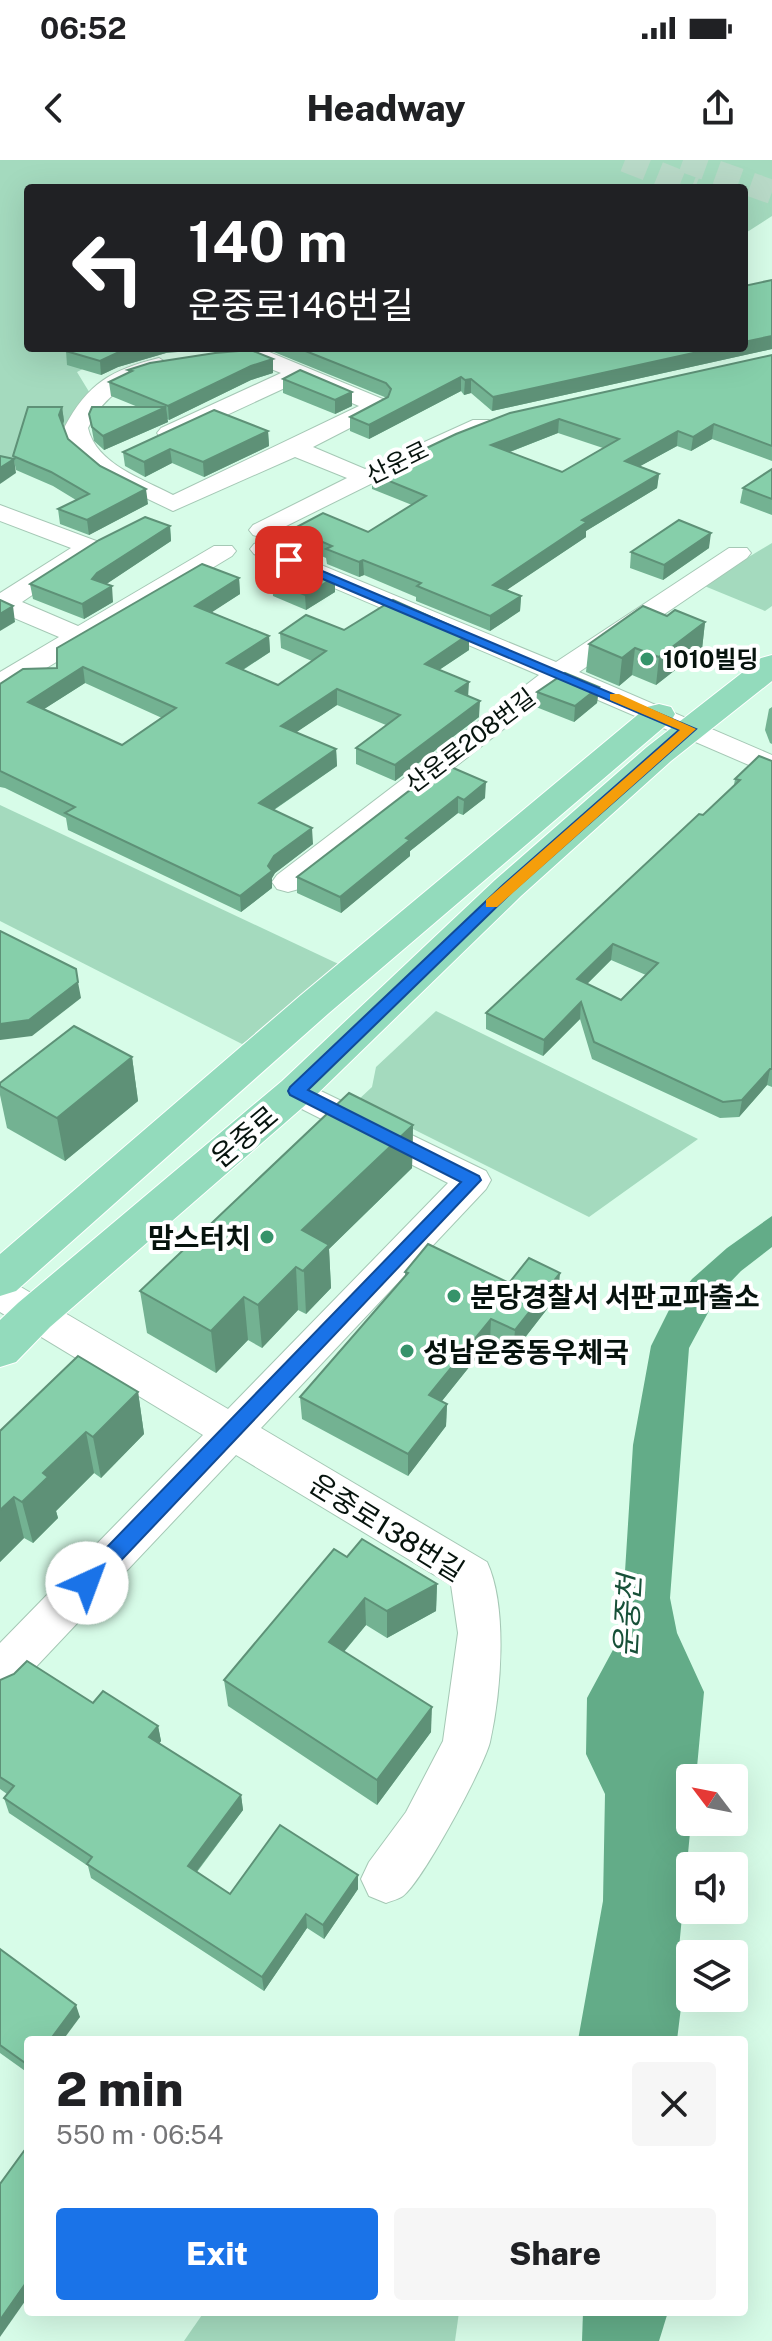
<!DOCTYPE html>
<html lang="en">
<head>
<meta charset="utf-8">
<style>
  body { margin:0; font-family:"Public Sans","Noto Sans KR",sans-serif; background:#f6f6f6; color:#202124; height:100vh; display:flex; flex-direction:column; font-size:30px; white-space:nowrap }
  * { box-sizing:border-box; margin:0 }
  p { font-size:26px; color:#757577 }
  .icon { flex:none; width:44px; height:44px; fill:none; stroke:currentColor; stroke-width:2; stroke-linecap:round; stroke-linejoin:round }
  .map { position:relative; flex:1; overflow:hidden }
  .drawer { position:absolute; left:24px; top:1876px; width:724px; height:280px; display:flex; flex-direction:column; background:#fff; border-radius:8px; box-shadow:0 8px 32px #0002 }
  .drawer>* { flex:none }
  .top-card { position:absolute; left:24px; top:24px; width:724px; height:168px; border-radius:8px; box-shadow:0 8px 32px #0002; background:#202124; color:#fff; overflow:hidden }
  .needle { width:52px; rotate:302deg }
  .tools { position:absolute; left:676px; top:1604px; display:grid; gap:16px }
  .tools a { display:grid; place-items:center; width:72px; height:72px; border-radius:8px; background:#fff; box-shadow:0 8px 32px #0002; font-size:40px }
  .pin { position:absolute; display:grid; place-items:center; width:68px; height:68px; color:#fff; margin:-34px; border-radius:16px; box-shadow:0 4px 12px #0006 }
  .me { position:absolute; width:88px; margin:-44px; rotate:43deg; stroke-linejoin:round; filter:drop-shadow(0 0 6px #0008) }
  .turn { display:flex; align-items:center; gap:28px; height:168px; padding:0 32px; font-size:36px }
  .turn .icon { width:104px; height:104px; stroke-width:2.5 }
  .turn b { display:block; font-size:56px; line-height:68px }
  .round { display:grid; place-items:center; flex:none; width:84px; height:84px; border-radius:8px; background:#f6f6f6 }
  .headline { display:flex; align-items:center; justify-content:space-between; height:136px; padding:0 32px }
  h1 { font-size:48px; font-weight:800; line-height:60px }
  .action { display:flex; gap:16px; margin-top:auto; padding:16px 32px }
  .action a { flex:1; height:92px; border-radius:8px; background:#1a73e8; color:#fff; font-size:32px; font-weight:800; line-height:92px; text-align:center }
  .action a+a { background:#f6f6f6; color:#202124 }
  .status { display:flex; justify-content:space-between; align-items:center; height:56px; padding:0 40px; background:#fff; direction:ltr }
  .status svg { height:22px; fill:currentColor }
  header { display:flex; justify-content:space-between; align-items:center; height:104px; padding:0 32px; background:#fff; font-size:36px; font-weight:800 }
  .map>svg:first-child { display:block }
  .green { fill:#a4dabe }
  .water { fill:#63ac88 }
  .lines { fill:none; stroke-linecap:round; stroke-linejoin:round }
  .major-tunnel { stroke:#b8d9c7; stroke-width:24; stroke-dasharray:24 12; stroke-linecap:butt }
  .minor-casing { stroke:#a5c8b5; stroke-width:2 }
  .major-casing { stroke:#fff; stroke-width:2 }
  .minor { fill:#fff; fill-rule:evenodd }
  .major { fill:#93dbbc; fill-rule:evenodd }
  .wall { fill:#73b292; fill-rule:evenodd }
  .shaded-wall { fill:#5e9177 }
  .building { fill:#86cfaa; stroke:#5e9177; stroke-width:2; fill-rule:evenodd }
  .route { fill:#1a73e8; stroke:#114b97; stroke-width:2 }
  .slow { fill:#f59e0b }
  .poi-dot { fill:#36936a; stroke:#fff; stroke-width:3 }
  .labels { text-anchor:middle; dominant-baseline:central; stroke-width:8; stroke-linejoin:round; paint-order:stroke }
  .far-street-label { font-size:24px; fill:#06130d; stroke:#fff }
  .far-poi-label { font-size:24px; font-weight:bold; fill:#06130d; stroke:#fff; text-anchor:start }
  .street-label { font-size:28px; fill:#06130d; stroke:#fff }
  .poi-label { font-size:28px; font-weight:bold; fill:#06130d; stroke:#fff; text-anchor:start }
  .water-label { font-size:30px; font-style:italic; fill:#175038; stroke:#fff }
</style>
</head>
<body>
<div class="status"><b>06:52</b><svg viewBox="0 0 49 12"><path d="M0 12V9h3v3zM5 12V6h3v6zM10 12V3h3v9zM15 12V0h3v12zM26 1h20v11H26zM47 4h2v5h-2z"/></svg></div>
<header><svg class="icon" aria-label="back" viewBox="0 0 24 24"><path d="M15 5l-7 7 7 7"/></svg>Headway<svg class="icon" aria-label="share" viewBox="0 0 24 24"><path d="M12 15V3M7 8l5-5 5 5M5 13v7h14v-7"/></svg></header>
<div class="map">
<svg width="772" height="2181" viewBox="0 0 772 2181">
  <rect width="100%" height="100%" fill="#d7fce8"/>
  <g class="green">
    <polygon points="0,0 772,0 772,56 744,74 744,28 28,28 28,188 156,188 102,199 77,212 91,235 63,270 0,315"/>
    <polygon points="772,383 772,446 765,451 702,425"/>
    <polygon points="0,645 347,808 299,847 242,884 0,761"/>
    <polygon points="436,851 698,979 589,1057 357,941 372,927 376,907"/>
    <polygon points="204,2152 459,2152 455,2181 184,2181"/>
  </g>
  <g class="water">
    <polygon points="772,1056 772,1087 741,1111 717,1136 689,1188 670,1438 677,1473 704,1532 696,1618 690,1618 691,1662 679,1788 685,1815 677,1880 578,1880 603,1741 605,1634 586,1594 587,1538 621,1475 633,1285 651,1186 671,1146 692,1119 727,1088"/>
    <polygon points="583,2152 668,2152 659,2181 582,2181"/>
  </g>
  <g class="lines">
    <g class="major-tunnel">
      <polyline points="625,0 695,28"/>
      <polyline points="683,0 772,32"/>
    </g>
    <g class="minor-casing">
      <g id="minor">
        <path d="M248 188 262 189 385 240 388 245 385 250 313 287 365 309 473 260H489L493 265 489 270 431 294 262 378 253 375 249 370 253 365 347 318 295 297 173 351 104 318 72 291 64 268C88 223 111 210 159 198L170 205 167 210C130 220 105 233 88 268 96 304 143 319 173 335L359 246 300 221 177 278H161L157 273 161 268 281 213 251 201 224 204 213 197 216 192Z"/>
        <polygon points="0,345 99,382 103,387 22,442 78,466 214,386 232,386 236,391 232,396 10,530 0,532 0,512 59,477 0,452 0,433 71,388 0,361"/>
        <polygon points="263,381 556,502 729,388 747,388 751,393 747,398 579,512 772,595 772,615 561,524 299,729 288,732 277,729 272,722 277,715 539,515 254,394 250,389 254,384"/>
        <path d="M296 919 486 1011 491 1020 486 1029 261 1268 487 1402C508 1447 501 1533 490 1582 484 1607 422 1722 403 1736 399 1739 391 1741 386 1743L369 1736 361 1719 369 1702 406 1652 443 1581 458 1473 451 1425 236 1295 16 1528 0 1534V1483L203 1275 0 1152V1118L14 1123 228 1249 448 1023 284 940 278 931 284 922Z"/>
      </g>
    </g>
    <g class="major-casing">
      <g id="major">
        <polygon points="772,495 772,521 671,601 521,736 310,941 50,1167 16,1202 0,1207 0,1160 18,1143 282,921 495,720 647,587 761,498"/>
        <polygon points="659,544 671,547 675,554 671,561 329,853 16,1131 0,1136 0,1094 301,835 647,547"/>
      </g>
    </g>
    <use href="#minor" class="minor"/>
    <use href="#major" class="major"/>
  </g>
  <g class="wall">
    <polygon points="772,120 772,189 492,251 471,233 464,235 461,231 369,279 350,271 350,257 387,238 264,188 744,188"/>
    <polygon points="66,191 166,193 118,207 101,215 67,205"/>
    <path d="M772 195V301L712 279 691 291 677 286 640 306 659 314 657 328 586 371V377L506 430 521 436 520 451 490 471 416 441V437L364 415 359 417 327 404 326 398 294 384 293 369 368 372 412 345 372 329V314ZM558 273 603 288 562 312 510 292Z"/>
    <polygon points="128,210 273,213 251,220 169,260 167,259 168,262 104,290 94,281 89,254 138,247 111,236 109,222 129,213"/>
    <polygon points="283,219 352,246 335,254 283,233"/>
    <polygon points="62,247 64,261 63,265 68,279 148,344 89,375 60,364 58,349 76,340 53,326 16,310 13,296"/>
    <polygon points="268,271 269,286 204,317 172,303 145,317 125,306 123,292"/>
    <polygon points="772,309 772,355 740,343 743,328"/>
    <polygon points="170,366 171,381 106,424 113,442 84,459 33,439 30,424"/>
    <polygon points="709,388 663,420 630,408 631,392"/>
    <polygon points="335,417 335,432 306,450 273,436 272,421"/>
    <path d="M239 418 240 434 211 452 269 476 270 492 243 510 278 525 312 501 281 488 280 473 344 470 469 474V490L439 510 468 536 479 557 395 621 356 604V588L386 565 337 545 296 572 336 589 337 606 274 650 313 684 275 713 272 718V728L241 752 68 670 66 658 5 628 0 627V524L57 508ZM85 523 162 558 122 585 44 549Z"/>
    <polygon points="667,456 705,462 702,489 656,525 632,515 619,526 586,512 589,484"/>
    <polygon points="599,527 597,543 574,562 536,547 537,532"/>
    <polygon points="772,547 772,584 770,583 765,570 769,549"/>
    <path d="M772 601V927L767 925 739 957 720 958 592 899 580 859 543 896 486 869V853L703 655 734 625 735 619ZM611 800 646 815 621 840 587 824Z"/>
    <polygon points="444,604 485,638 463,655 458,653 410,691 410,696 341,753 297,733 297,717"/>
    <polygon points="132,897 138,941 65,1001 7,968 0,935 0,923"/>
    <polygon points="413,965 412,1008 329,1089 331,1128 306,1154 298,1150 262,1188 248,1180 216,1213 147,1173 140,1131"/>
    <polygon points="405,1112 509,1123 558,1135 513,1193 490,1181 442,1241 447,1244 446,1266 408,1316 302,1259 300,1237 405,1118"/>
    <polygon points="138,1232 144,1274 101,1318 94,1313 56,1351 58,1358 33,1383 24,1378 0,1402 0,1271"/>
    <polygon points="347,1397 437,1424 436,1451 387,1478 366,1465 344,1492 431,1572 377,1645 228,1546 224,1520"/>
    <polygon points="0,1520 93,1543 158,1566 161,1581 159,1584 241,1635 243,1650 197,1712 230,1734 358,1729 324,1779 307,1768 264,1831 91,1718 88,1706 9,1653 4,1638 7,1634 0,1629"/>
    <polygon points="0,1789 80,1857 28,1880 28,1913 0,1893"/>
  </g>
  <g class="shaded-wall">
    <polygon points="772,176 772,189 492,251 493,237 716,188 744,188 744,182"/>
    <polygon points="134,188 226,188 166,193 118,207 101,215 100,201 117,193"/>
    <polygon points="273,199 273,213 251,220 169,260 168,246 251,206"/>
    <polygon points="461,217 461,231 369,279 369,265"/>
    <polygon points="471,219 471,233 464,235 465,220"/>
    <polygon points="352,232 352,246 335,254 335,240"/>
    <polygon points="62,247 64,261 61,269 59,255"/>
    <polygon points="166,247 168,262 104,290 103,276"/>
    <polygon points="559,259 558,273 491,299 491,285"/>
    <polygon points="714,264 712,279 691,291 693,277"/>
    <polygon points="268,271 269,286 204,317 203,302"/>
    <polygon points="678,271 677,286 624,315 625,301"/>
    <polygon points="170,289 172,303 145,317 144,302"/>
    <polygon points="14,299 16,313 0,324 0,308"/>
    <polygon points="659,314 657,328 586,371 586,377 492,440 493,425 582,360"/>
    <polygon points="146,329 148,344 89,375 87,360"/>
    <polygon points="170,366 171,381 99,429 92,419 97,413"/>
    <polygon points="711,373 709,388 663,420 664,405"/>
    <polygon points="363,400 364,415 359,417 359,402"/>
    <polygon points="335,417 335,432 306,450 305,435"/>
    <polygon points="239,418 240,434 197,462 195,446"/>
    <polygon points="112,426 113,442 84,459 82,444"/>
    <polygon points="521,436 520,451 490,471 490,456"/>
    <polygon points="13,446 15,462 0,471 0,454"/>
    <polygon points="705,462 702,489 656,525 659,497"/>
    <polygon points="469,474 469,490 424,520 425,504"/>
    <polygon points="269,476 270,492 228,519 227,503"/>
    <polygon points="635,488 632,515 619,526 622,498"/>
    <polygon points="83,507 85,523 30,558 28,542"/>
    <polygon points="469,522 468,538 456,531"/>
    <polygon points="599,527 597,543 574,562 575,546"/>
    <polygon points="337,529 337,545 282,582 281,566"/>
    <polygon points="480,541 479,557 395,621 395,605"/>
    <polygon points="336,589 337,606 260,659 259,643"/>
    <polygon points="486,622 485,638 463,655 464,640"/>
    <polygon points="458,637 458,653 410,691 410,696 341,753 340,737 406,678"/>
    <polygon points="312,668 313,684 275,713 272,718 272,728 241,752 240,736 268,706 274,696"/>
    <polygon points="613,784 611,800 575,836 577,819"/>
    <polygon points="78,822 81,838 32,876 0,880 0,864"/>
    <polygon points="581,842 580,859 543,896 544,880"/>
    <polygon points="132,897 138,941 65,1001 57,958"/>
    <polygon points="770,909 767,925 739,957 742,940"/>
    <polygon points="413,965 412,1008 329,1089 331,1128 306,1154 302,1070"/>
    <polygon points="296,1107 298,1150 262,1188 258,1145"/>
    <polygon points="560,1113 558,1135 513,1193 515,1170"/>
    <polygon points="244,1137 248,1180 216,1213 211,1171"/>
    <polygon points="491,1159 490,1181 429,1257 429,1235"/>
    <polygon points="138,1232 144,1274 101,1318 93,1277"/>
    <polygon points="447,1244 446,1266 408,1316 408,1294"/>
    <polygon points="86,1272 94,1313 56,1351 58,1358 33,1383 22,1342 43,1313"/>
    <polygon points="14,1337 24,1378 0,1402 0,1350"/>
    <polygon points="437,1424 436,1451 387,1478 387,1451"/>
    <polygon points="365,1438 366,1465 330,1508 329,1482"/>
    <polygon points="432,1547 431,1572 377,1645 377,1620"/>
    <polygon points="158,1566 161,1581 152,1593 149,1577"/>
    <polygon points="241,1635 243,1650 190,1720 188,1706"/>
    <polygon points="358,1715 358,1729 324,1779 323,1765"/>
    <polygon points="306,1754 307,1768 264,1831 262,1817"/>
    <polygon points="76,1845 80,1857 63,1880 50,1880"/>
    <polygon points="28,2120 28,2137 0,2177 0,2160"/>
  </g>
  <g class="building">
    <polygon points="772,120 772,176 744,182 744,126"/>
    <polygon points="70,188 134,188 117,193 100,201 66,191"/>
    <polygon points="298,188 716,188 493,237 471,219 465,220 461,217 369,265 350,257 388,237 391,229 386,223"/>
    <polygon points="251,190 273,199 251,206 168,246 109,222 132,211 128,210 150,203 215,193"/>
    <path d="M772 195V286L714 264 693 277 678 271 625 301 659 314 582 360 587 362 493 425 521 436 490 456 417 426 421 423 363 400 359 402 326 389 332 386 293 369 323 353 368 372 426 336 372 314 456 274 510 253ZM559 259 619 279 562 312 491 285Z"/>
    <polygon points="300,210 352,232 335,240 283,219"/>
    <polygon points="28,247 62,247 59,255 68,279 100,306 146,329 87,360 58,349 89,334 51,312 13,296"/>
    <polygon points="92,247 166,247 103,276 92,267 89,254"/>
    <polygon points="214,250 268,271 203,302 170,289 144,302 123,292"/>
    <polygon points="0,296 14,299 0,308"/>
    <polygon points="772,309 772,339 743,328"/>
    <polygon points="145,357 170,366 97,413 92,419 112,426 82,444 30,424 99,380"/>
    <polygon points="679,360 711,373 664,405 631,392"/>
    <polygon points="302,403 335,417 305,435 272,421"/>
    <path d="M202 404 239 418 195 446 269 476 227 503 278 525 326 491 280 473 306 455 344 470 393 440 469 474 425 504 469 522 456 531 480 541 395 605 356 588 400 555 337 529 281 566 336 589 259 643 312 668 274 696 268 706 272 711 240 736 65 653 75 647 0 611V524L23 509 57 508V488ZM83 507 176 548 122 585 28 542Z"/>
    <polygon points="0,440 13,446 0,454"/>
    <polygon points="643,446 667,456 675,450 705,462 659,497 635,488 622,498 589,484"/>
    <polygon points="565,513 599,527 575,546 537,532"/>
    <path d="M759 596 772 601V909H770L742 940 723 942 594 882 581 842 544 880 486 853 699 654 703 655 740 620 735 619ZM613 784 658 803 621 840 577 819Z"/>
    <polygon points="444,604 486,622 464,640 458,637 406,678 410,680 340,737 297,717"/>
    <polygon points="0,771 76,809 78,822 29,860 0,864"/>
    <polygon points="74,866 132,897 57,958 0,926 0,923"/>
    <polygon points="349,933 413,965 302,1070 329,1085 303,1111 296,1107 258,1145 244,1137 211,1171 140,1131"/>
    <polygon points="428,1084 509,1123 529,1098 560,1113 515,1170 491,1159 429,1235 447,1244 408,1294 300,1237 408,1113 405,1112"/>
    <polygon points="78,1196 138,1232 93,1277 86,1272 43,1313 48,1317 22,1342 14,1337 0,1350 0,1271"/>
    <polygon points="362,1379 437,1424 387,1451 365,1438 329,1482 432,1547 377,1620 224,1520 334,1389 347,1397"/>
    <polygon points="27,1501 93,1543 103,1531 158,1566 149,1577 241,1635 188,1706 230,1734 280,1665 358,1715 323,1765 306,1754 262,1817 87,1704 92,1697 4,1638 14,1626 0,1617 0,1520 14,1514"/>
    <polygon points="0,1789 76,1845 50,1880 28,1880 28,1905 0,1885"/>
    <polygon points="24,1991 28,1993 28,2120 0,2160 0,2024"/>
  </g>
  <polygon class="route" points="289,397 696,569 513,731 308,930 479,1016 481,1020 94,1429 87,1432 79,1429 76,1423 79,1416 461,1022 290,935 288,931 290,927 503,725 679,570 285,403 285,398"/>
  <polygon class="slow" points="610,534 619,534 696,569 497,747 486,747 486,740 680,570 610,540"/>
  <g class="poi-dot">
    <circle cx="647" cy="499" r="8"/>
    <circle cx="267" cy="1077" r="8"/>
    <circle cx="454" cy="1136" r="8"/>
    <circle cx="407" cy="1191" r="8"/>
  </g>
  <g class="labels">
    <g class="far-street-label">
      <text transform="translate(397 302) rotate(-26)">산운로</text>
      <text transform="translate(470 580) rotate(-37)">산운로208번길</text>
    </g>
    <g class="far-poi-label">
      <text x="663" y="499">1010빌딩</text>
    </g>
    <g class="street-label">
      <text transform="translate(244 976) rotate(-40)">운중로</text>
      <text transform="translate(387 1367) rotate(32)">운중로138번길</text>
    </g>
    <g class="poi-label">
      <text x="251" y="1077" text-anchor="end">맘스터치</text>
      <text x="470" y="1136">분당경찰서 서판교파출소</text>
      <text x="423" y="1191">성남운중동우체국</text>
    </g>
    <g class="water-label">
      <text transform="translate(627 1456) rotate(-87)">운중천</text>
    </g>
  </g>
</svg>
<div class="tools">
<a><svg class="needle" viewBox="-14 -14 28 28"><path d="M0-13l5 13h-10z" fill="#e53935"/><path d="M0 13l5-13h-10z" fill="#757577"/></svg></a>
<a><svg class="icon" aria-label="sound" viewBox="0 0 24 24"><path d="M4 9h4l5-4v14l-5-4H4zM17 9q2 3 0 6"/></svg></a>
<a><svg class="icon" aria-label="layers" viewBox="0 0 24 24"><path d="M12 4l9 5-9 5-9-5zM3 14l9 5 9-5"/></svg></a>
</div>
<div class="pin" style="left:289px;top:400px;background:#d93025"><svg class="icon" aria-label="arrive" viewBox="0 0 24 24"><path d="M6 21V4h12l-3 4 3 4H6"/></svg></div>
<svg class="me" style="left:87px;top:1423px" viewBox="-20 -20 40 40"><circle r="19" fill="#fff"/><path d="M0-13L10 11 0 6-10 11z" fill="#1a73e8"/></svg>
<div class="top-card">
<div class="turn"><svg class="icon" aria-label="left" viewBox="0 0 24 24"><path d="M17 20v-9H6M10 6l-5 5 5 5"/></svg><div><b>140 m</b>운중로146번길</div></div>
</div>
<section class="drawer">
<div class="headline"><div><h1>2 min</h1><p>550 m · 06:54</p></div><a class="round"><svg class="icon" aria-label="close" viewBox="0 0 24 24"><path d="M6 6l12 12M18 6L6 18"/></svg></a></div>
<div class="action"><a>Exit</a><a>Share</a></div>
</section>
</div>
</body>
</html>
